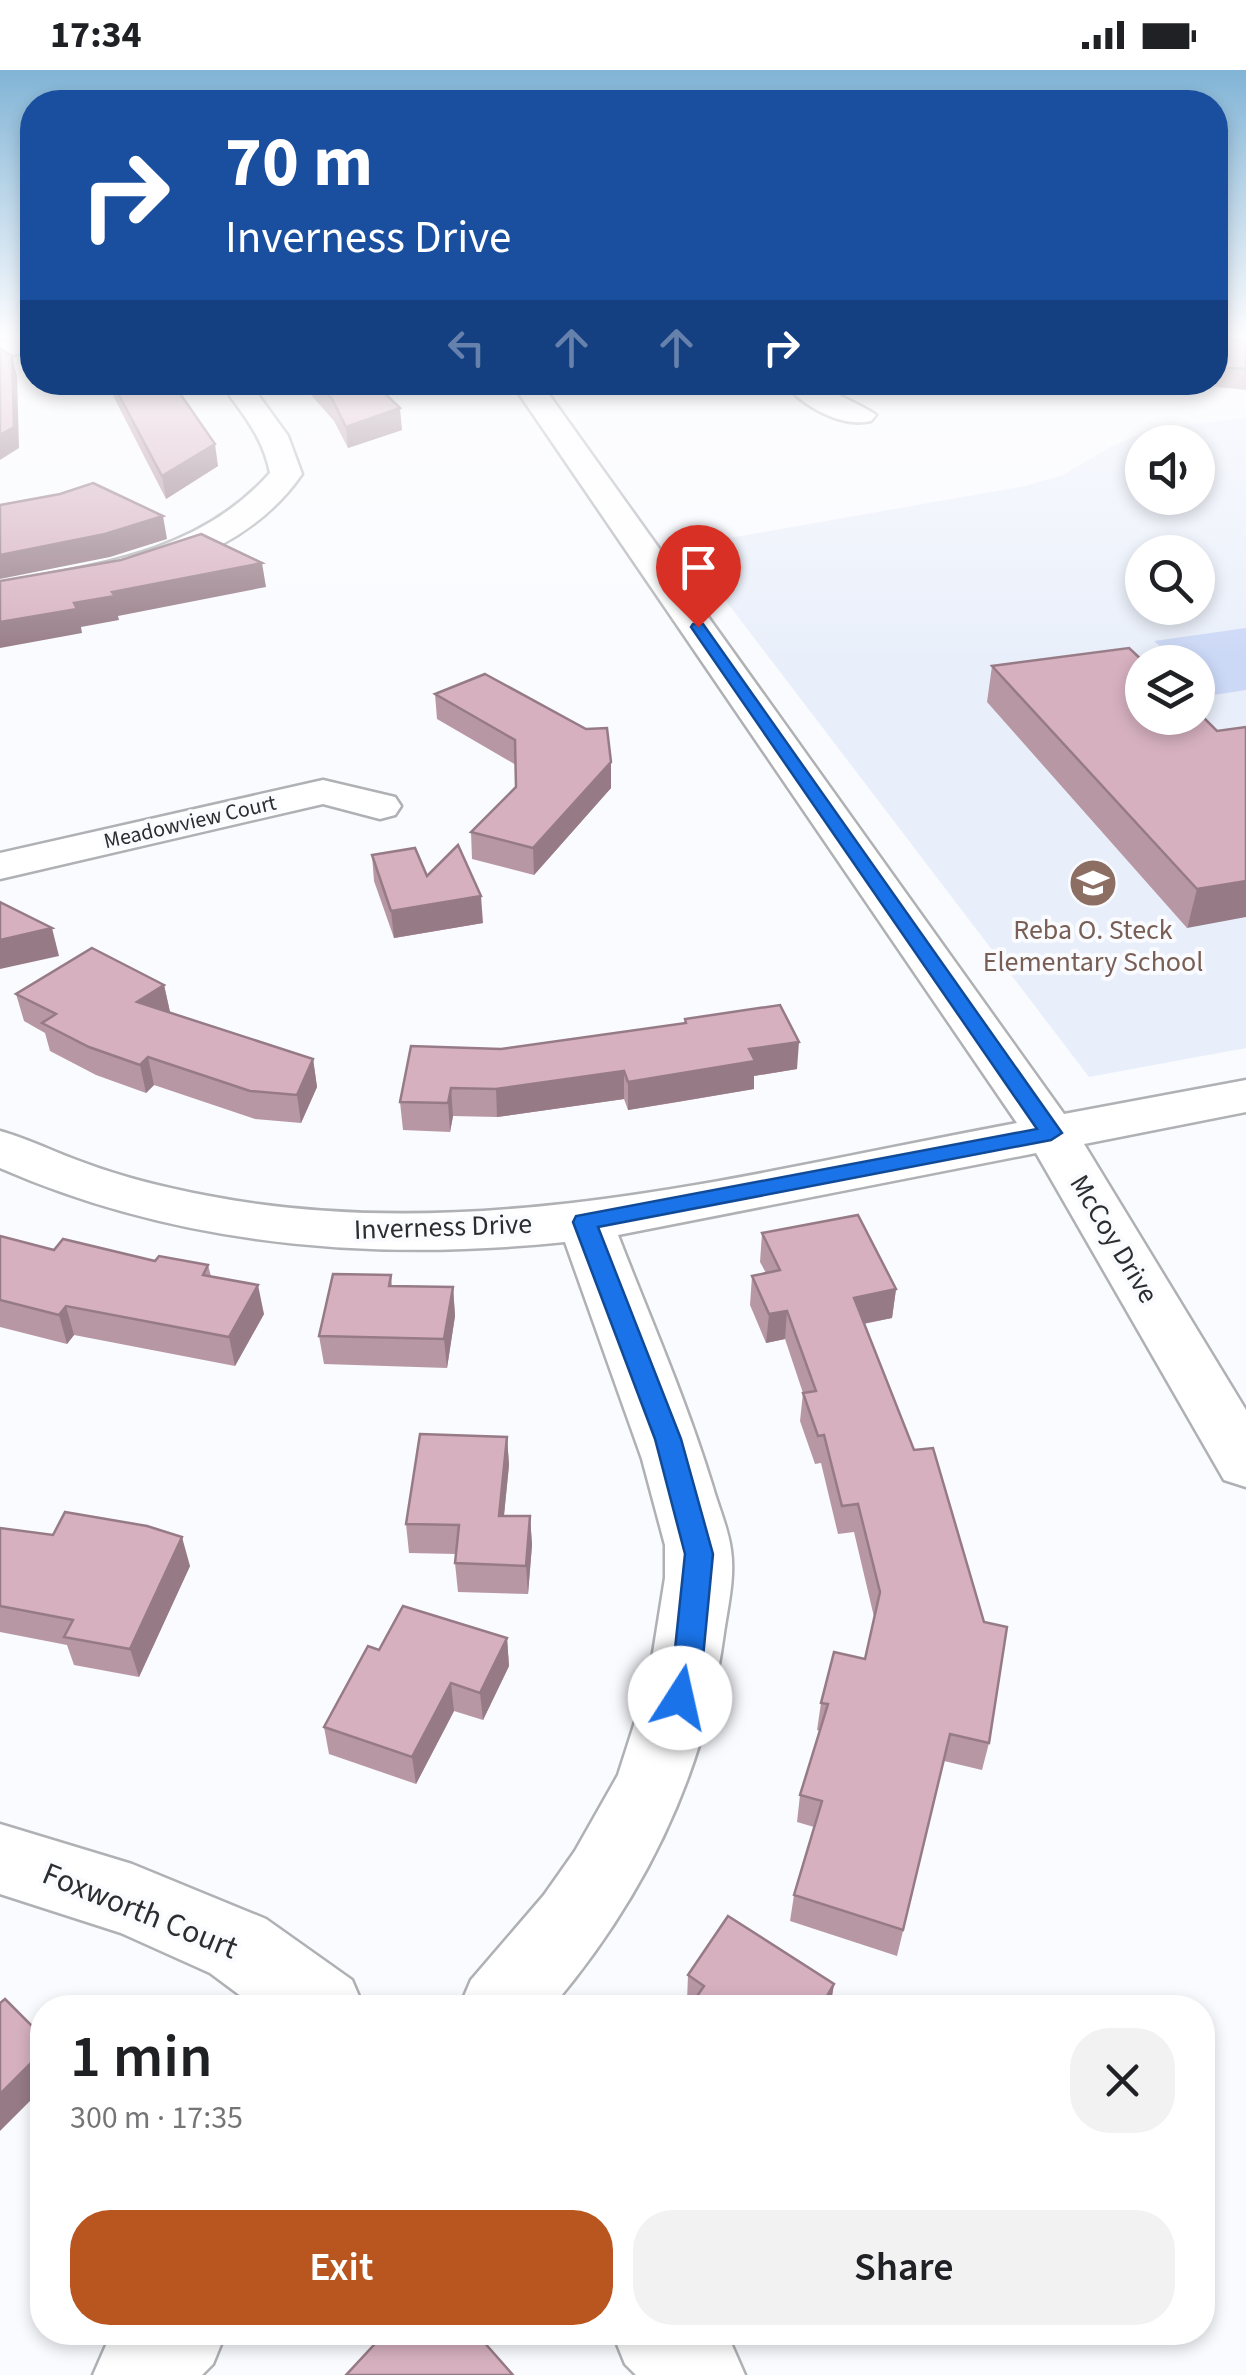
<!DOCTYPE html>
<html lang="en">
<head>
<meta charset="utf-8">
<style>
  body { margin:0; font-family:"Source Sans 3",sans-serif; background:#f2f2f2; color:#202124; height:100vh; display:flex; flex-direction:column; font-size:38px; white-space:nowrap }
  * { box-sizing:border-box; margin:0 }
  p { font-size:32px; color:#757577 }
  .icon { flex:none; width:55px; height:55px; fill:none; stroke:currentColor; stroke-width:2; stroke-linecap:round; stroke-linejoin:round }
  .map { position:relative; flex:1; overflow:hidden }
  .sheet { position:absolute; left:30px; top:1925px; width:1185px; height:350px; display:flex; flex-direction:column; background:#fff; border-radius:40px; box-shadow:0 5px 15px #0003 }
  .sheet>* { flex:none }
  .guide { position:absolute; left:20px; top:20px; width:1208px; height:305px; border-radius:40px; box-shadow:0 5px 15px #0003; background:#1a4fa0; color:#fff; overflow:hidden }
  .controls { position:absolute; left:1125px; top:355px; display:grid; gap:20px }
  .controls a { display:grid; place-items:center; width:90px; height:90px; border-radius:50%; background:#fff; box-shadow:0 5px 15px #0003; font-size:50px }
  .pin { position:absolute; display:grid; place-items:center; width:85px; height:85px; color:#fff; margin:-102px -42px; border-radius:50% 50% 50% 0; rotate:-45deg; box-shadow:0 0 10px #0007 }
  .pin .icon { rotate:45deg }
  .me { position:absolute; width:110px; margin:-55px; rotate:10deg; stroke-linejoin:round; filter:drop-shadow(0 0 8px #0008) }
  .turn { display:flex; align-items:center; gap:35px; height:210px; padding:0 40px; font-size:45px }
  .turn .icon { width:130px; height:130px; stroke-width:2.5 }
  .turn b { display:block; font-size:70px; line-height:85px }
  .lanes { display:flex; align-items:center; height:95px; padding:0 40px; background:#0003; justify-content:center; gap:50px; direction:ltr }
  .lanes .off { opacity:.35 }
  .round { display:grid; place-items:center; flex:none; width:105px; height:105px; border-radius:40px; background:#f2f2f2 }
  .summary { display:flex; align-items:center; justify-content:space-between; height:170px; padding:0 40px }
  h1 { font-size:60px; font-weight:600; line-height:75px }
  .action { display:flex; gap:20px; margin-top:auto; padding:20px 40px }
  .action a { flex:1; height:115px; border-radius:40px; background:#b9561f; color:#fff; font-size:40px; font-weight:600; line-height:115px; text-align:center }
  .action a+a { background:#f2f2f2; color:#202124 }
  .status { display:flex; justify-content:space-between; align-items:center; height:70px; padding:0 50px; background:#fff; direction:ltr }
  .status svg { height:28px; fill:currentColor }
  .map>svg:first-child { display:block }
  .built { fill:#e9effa; fill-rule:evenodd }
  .green { fill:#cbd8f6 }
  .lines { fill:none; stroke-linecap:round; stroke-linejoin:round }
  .minor-casing { stroke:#afb1b5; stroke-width:5 }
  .minor { fill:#fff; fill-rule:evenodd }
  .wall { fill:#b897a4 }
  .shaded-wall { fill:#967b86 }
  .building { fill:#d6b0bf; stroke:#967b86; stroke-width:2.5 }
  .route { fill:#1a73e8; stroke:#114b97; stroke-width:2.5 }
  .labels { text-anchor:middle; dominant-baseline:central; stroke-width:8; stroke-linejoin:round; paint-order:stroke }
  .far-street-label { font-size:22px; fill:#2c2d2e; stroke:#fafbff }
  .education-label { font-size:28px; fill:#785e54; stroke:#fafbff }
  .street-label { font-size:28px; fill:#2c2d2e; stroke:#fafbff }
  .near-street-label { font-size:32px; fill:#2c2d2e; stroke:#fafbff }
</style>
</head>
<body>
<div class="status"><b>17:34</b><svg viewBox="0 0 49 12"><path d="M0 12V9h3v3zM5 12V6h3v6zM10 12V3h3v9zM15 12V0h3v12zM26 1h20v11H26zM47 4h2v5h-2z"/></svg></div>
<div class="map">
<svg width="1246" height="2305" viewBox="0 0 1246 2305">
  <rect width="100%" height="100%" fill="#fafbff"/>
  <path class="built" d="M1246 348V978L1089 1007 684 476 1025 416 1063 405 1110 377 1152 359ZM1142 372H1198V428H1142ZM1142 482H1198V538H1142ZM1142 592H1198V648H1142Z"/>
  <polygon class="green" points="1246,558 1246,620 1214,625 1198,610 1198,592 1178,592 1154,571"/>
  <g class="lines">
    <g class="minor-casing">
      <g id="minor">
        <polygon points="21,267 32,267 32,281 0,288 0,272"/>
        <path d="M220 312H249L288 366 302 404C234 502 108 514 0 533V513C100 495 200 482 270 403 263 366 241 342 220 312Z"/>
        <path d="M511 312H540L1064 1044 1246 1010V1042L1084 1074 1246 1340V1417L1224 1410 1036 1083 618 1165C650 1248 686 1329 712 1414 718 1436 728 1457 731 1480 735 1507 728 1536 724 1563 705 1704 643 1830 551 1938H459L471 1910 544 1825 575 1781 618 1705 649 1608 665 1508V1475L642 1389 565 1172C372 1192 179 1176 0 1098V1061C29 1069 56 1083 85 1093 125 1108 167 1118 209 1126 480 1178 752 1102 1017 1053Z"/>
        <path d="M784 312C792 312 802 311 809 312 815 313 873 341 876 345L871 351C842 358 801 336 784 312Z"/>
        <polygon points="323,710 395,727 401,736 395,745 380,749 323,734 0,809 0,783"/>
        <polygon points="0,1754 132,1794 266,1849 352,1910 364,1938 257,1938 210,1903 121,1863 0,1824"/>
        <polygon points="117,2262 226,2262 213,2294 202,2305 93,2305 107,2273"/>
        <polygon points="612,2262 721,2262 731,2273 745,2305 636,2305 625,2294"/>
      </g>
    </g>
    <use href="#minor" class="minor"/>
  </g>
  <g class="wall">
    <polygon points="1215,267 1246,267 1246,270 1216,268 1246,271 1246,320 1167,312 1215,312"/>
    <polygon points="106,312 172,312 218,396 166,429"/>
    <polygon points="303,312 373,312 402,360 348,378 334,351 304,317"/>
    <polygon points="992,596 1217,661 1246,657 1187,858 987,632"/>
    <polygon points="435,624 611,718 534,805 472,789 471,762 516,717 516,695 437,649"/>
    <polygon points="372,785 427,806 483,853 394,868 374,811"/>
    <polygon points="164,915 170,942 313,989 317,1017 301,1053 255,1049 154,1015 146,1023 96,1005 50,981 45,963 24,951 16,924"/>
    <polygon points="685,949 797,999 754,1006 754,1019 678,1032 628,1040 624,1029 497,1047 453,1046 450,1062 403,1060 400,1032 501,979 685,953"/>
    <polygon points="762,1163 896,1219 892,1248 864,1254 989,1673 982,1700 944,1691 897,1886 790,1851 794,1825 814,1757 797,1752 800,1725 820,1661 817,1660 821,1633 865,1589 874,1547 854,1462 838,1464 821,1393 815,1394 800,1351 803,1323 785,1269 766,1273 750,1235 752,1206 766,1203 760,1192"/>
    <polygon points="0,1166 54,1180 155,1191 208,1195 211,1206 264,1244 235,1296 74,1265 67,1274 0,1257"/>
    <polygon points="391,1205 392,1216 453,1217 455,1246 447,1298 324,1294 319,1266"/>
    <polygon points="507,1367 509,1395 504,1446 530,1446 532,1475 528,1524 458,1522 455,1493 456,1484 409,1483 406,1454"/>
    <polygon points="0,1458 53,1465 190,1496 139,1607 74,1595 67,1575 0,1562"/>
    <polygon points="507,1568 509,1596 483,1650 454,1641 416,1714 329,1684 324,1657 379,1580"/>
    <polygon points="688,1905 834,1914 830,1938 689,1938 692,1934 687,1931"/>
  </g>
  <g class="shaded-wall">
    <polygon points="12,286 17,306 19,378 0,390 0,365"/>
    <polygon points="400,338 402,360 348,378 346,357"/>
    <polygon points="215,374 218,396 166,429 162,406"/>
    <polygon points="163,446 167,469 110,487 0,509 0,485"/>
    <polygon points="262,493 266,517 118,546 119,550 81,557 82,563 0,578 0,552 112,522"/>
    <polygon points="611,692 611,718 534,805 533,778"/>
    <polygon points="1246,811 1246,847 1187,858 1197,819"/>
    <polygon points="481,826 483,853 394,868 391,841"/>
    <polygon points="52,858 59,886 0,899 0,870"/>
    <polygon points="164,915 170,942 137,932"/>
    <polygon points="799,972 797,999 754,1006 754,1019 628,1040 628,1012 749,979"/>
    <polygon points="148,987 154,1015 146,1023 140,995"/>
    <polygon points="313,989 317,1017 301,1053 297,1025"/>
    <polygon points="624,1001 624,1029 497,1047 496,1019"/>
    <polygon points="451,1018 453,1046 450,1062 448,1033"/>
    <polygon points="258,1215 264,1244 235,1296 229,1267"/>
    <polygon points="453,1217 455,1246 447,1298 444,1269"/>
    <polygon points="896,1219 892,1248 850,1256 854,1228"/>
    <polygon points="66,1236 74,1265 67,1274 59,1245"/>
    <polygon points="787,1241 785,1269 766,1273 769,1244"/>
    <polygon points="507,1367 509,1395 501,1474 499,1446"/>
    <polygon points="530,1446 532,1475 528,1524 526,1496"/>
    <polygon points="182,1467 190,1496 139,1607 130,1579"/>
    <polygon points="507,1568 509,1596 483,1650 480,1623"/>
    <polygon points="451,1613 454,1641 416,1714 412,1687"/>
    <polygon points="834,1914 830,1938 820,1938"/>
    <polygon points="42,1982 42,2019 0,2061 0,2024"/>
  </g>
  <g class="building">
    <polygon points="1215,267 1246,271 1246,299 1215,297"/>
    <polygon points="0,278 12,286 14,357 0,365"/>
    <polygon points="112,312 172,312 215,374 162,406"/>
    <polygon points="316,312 373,312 400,338 346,357 332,329"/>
    <polygon points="93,413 163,446 105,464 0,485 0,435 60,424"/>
    <polygon points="201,464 262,493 112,522 115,526 74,533 77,539 0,552 0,511 121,490"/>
    <polygon points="1129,578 1144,592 1142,592 1142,648 1198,648 1198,642 1217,661 1246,657 1246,811 1197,819 992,596"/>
    <polygon points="485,604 586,659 607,658 611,692 533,778 471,762 516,717 515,670 435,624"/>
    <polygon points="458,775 481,826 391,841 372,785 415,778 427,806"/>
    <polygon points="0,832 52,858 0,870"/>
    <polygon points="92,878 164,915 137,932 313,989 297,1025 250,1021 148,987 140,995 89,977 42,953 56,944 16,924"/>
    <polygon points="780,935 799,972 749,979 755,991 628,1012 624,1001 496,1019 451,1018 448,1033 400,1032 411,976 501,979 686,953 685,949"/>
    <polygon points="858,1145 896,1219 854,1228 914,1380 933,1378 984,1552 1007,1557 989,1673 950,1664 903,1860 794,1825 822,1731 800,1725 828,1634 821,1633 834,1582 865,1589 880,1522 858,1434 842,1436 824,1365 818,1366 803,1323 816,1321 787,1241 769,1244 752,1206 780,1200 762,1163"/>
    <polygon points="0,1166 54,1180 63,1169 155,1191 159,1186 208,1195 203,1205 258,1215 229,1267 66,1236 59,1245 0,1230"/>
    <polygon points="333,1204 391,1205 389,1216 453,1217 444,1269 319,1266"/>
    <polygon points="420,1364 507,1367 499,1446 530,1446 526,1496 455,1493 459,1455 406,1454"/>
    <polygon points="65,1442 147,1456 182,1467 130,1579 64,1567 73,1550 0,1536 0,1458 53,1465"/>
    <polygon points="403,1536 507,1568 480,1623 451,1613 412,1687 324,1657 368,1576 379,1580"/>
    <polygon points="728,1846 834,1914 820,1938 689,1938 704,1916 688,1905"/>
    <polygon points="5,1929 42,1966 42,1982 0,2024 0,1933"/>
    <polygon points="386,2262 475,2262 513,2305 346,2305"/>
  </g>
  <linearGradient id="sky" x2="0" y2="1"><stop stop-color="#81b4d6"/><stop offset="0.45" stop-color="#fdfdff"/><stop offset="1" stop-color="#fdfdff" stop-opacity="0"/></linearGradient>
  <rect width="1246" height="590" fill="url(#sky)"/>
  <polygon class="route" points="693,554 703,554 1062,1063 1051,1070 598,1157 681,1369 713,1484 702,1598 691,1637 680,1641 670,1637 666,1628 673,1598 685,1484 655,1369 573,1152 576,1146 1037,1059 691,557"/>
  <defs>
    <g id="school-disc" transform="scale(2.5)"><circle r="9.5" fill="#8d6e63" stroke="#fafbff"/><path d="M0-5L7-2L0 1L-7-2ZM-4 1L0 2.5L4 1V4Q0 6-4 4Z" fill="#fff"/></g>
  </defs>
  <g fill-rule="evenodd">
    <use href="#school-disc" x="1093" y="813"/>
  </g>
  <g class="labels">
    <g class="far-street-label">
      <text transform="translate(190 752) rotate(-13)">Meadowview Court</text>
    </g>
    <g class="education-label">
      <text x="1093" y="860">Reba O. Steck<tspan x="1093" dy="32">Elementary School</tspan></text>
    </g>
    <g class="street-label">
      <text transform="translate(443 1157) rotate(-2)">Inverness Drive</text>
      <text transform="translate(1114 1169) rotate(59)">McCoy Drive</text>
    </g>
    <g class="near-street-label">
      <text transform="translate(140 1841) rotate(22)">Foxworth Court</text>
    </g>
  </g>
</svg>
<div class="controls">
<a><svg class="icon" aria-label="sound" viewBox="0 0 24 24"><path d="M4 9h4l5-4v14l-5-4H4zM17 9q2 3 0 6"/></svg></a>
<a><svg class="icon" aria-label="search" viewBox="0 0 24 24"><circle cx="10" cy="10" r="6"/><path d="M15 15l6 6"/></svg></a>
<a><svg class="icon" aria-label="layers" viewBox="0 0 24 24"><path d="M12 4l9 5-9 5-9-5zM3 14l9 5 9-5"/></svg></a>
</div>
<div class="pin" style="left:698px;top:557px;background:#d93025"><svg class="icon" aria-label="arrive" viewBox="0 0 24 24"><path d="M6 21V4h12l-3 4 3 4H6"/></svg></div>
<svg class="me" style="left:680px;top:1628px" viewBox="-20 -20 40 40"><circle r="19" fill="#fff"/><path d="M0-13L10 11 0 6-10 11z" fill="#1a73e8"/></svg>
<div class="guide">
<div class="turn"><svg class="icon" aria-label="right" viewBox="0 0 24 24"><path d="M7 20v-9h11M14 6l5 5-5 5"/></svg><div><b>70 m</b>Inverness Drive</div></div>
<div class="lanes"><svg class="icon off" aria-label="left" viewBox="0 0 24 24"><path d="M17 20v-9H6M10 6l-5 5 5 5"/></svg><svg class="icon off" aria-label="ahead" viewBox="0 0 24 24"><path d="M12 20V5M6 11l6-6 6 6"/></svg><svg class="icon off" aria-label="ahead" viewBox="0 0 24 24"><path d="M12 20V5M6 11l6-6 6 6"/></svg><svg class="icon" aria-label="right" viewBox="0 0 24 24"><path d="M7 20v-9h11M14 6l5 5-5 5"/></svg></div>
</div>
<section class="sheet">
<div class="summary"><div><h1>1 min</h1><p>300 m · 17:35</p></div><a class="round"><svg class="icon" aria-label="close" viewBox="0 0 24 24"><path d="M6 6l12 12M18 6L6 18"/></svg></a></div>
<div class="action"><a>Exit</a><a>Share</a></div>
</section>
</div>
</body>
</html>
